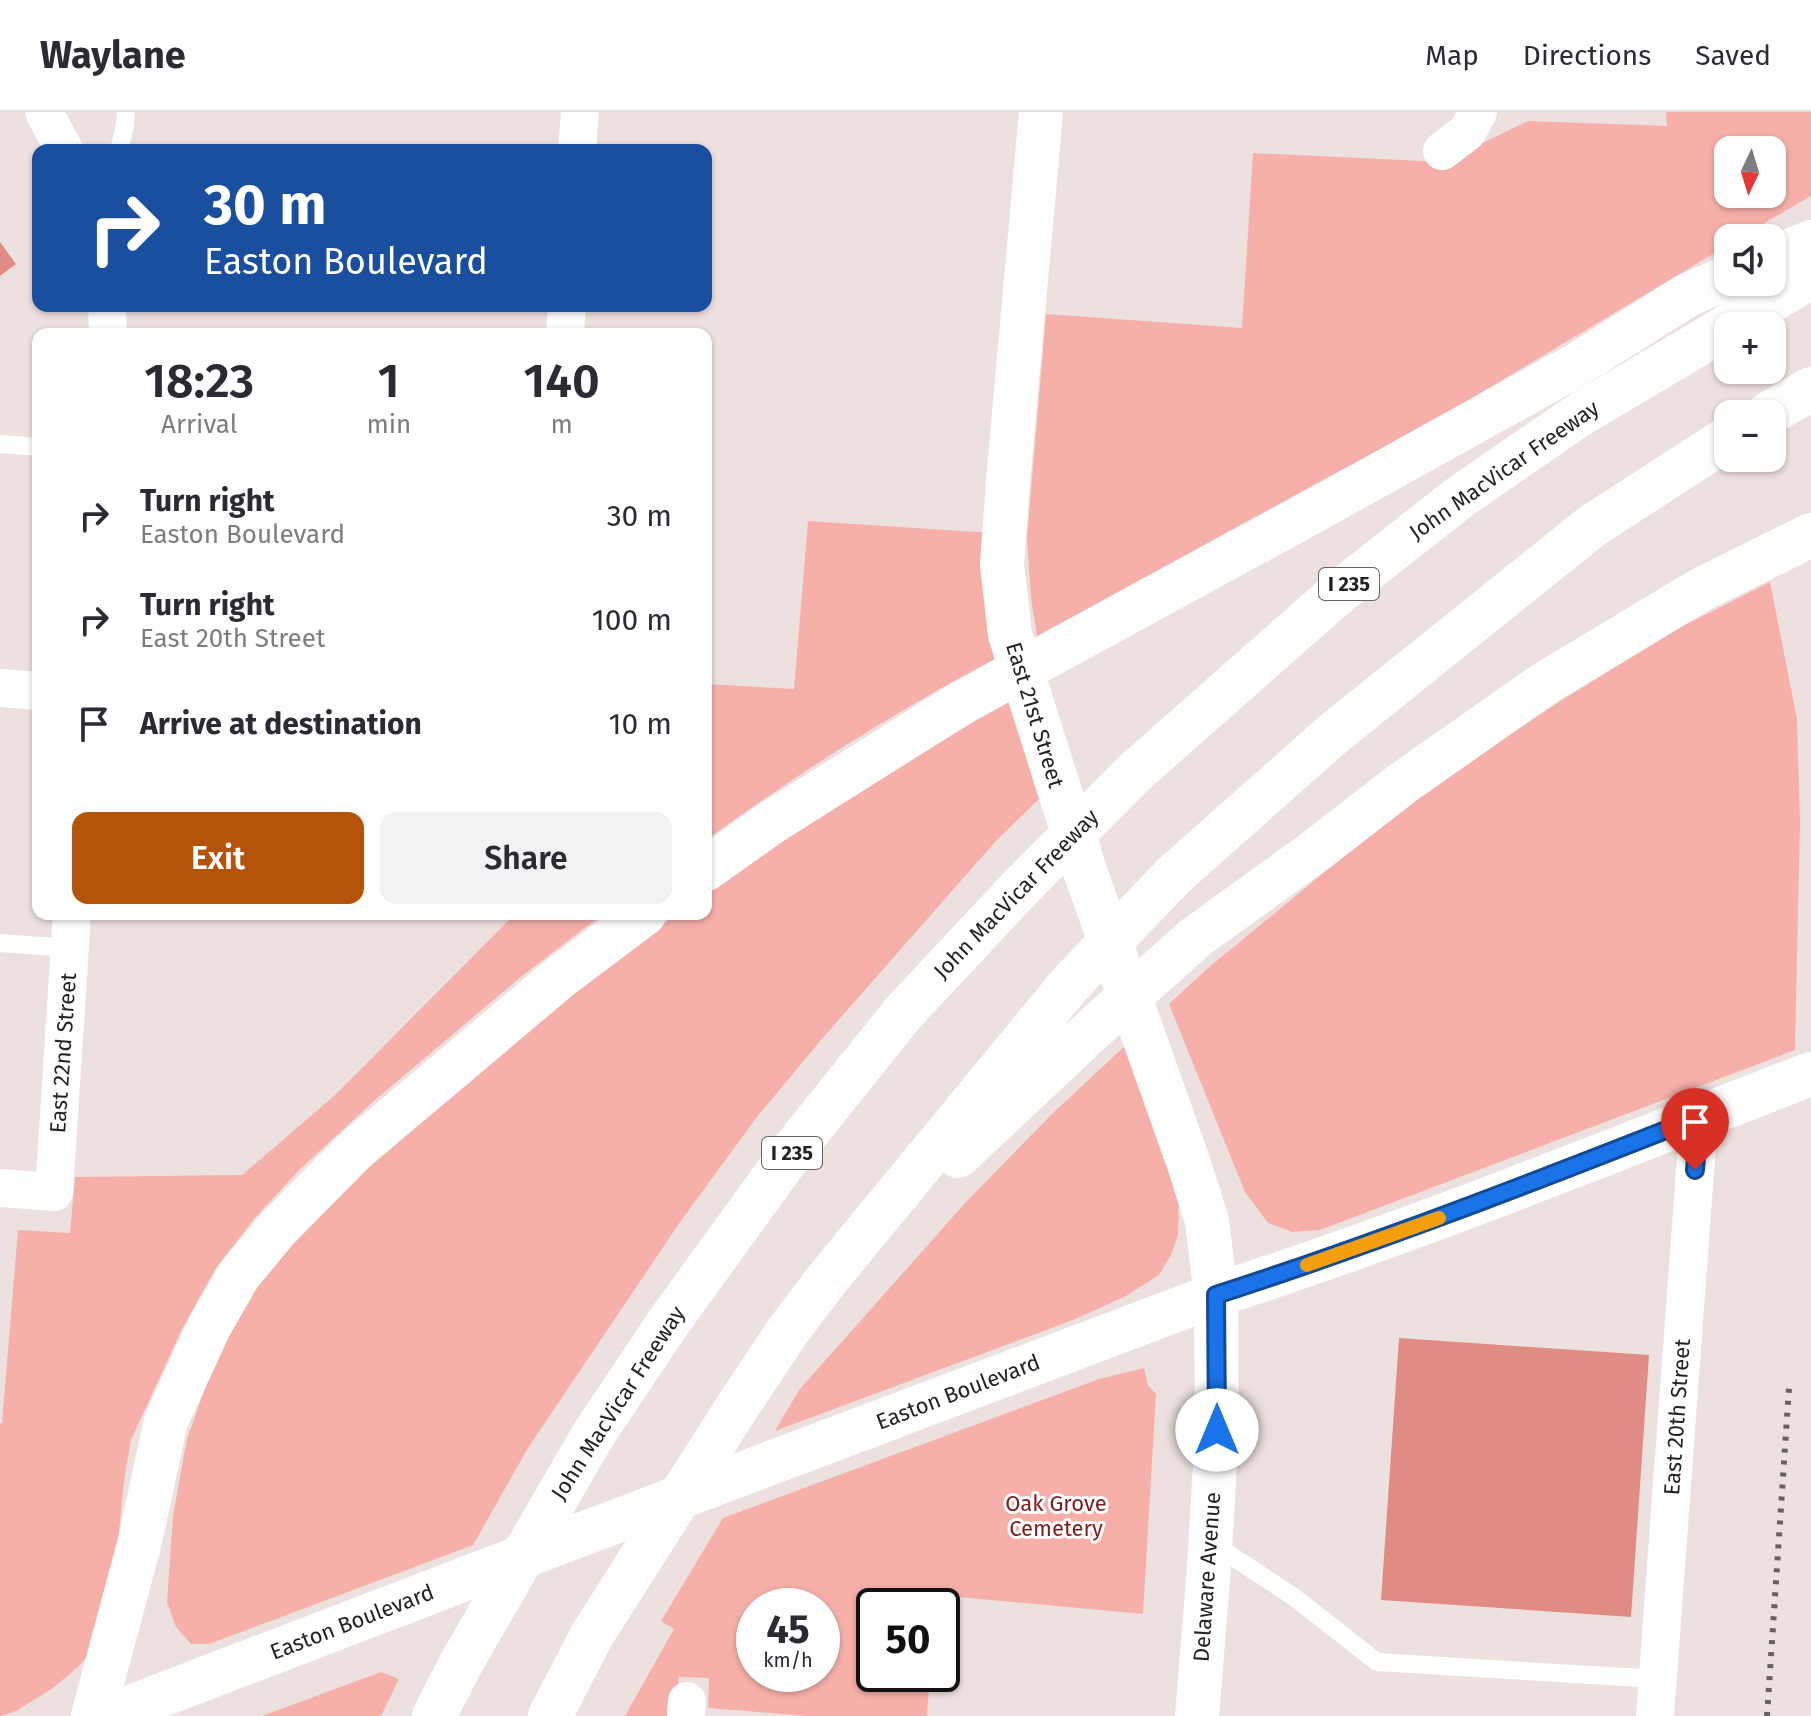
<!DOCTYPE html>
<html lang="en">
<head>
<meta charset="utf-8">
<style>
  body { margin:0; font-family:"Fira Sans",sans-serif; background:#f2f2f3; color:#2b2b33; height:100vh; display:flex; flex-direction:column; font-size:30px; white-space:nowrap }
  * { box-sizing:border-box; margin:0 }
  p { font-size:26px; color:#7c7c81 }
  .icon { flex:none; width:44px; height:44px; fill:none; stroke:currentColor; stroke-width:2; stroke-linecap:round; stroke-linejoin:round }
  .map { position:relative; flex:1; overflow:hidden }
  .details { position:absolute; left:32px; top:216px; width:680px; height:592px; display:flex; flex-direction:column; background:#fff; border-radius:16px; box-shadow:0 2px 6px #0004 }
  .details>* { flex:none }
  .guide { position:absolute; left:32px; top:32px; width:680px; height:168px; border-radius:16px; box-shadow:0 2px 6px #0004; background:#1a4fa0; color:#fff; overflow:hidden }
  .needle { width:52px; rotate:184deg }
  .tools { position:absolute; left:1714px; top:24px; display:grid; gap:16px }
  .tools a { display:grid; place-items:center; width:72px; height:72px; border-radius:16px; background:#fff; box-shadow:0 2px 6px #0004; font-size:40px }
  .speed { position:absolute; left:736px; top:1476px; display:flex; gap:16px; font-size:40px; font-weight:700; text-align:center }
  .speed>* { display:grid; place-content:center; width:104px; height:104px; border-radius:50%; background:#fff; box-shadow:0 2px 6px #0004; line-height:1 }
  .speed small { font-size:20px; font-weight:400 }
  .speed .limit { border:4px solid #111; border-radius:12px; background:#fff; color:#111 }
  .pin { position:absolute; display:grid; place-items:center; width:68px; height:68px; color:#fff; margin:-82px -34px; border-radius:50% 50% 50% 0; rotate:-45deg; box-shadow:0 0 8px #0007 }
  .pin .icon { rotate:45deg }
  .me { position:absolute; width:88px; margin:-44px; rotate:0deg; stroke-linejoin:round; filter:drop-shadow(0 0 6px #0008) }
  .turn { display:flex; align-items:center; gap:28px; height:168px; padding:0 40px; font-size:36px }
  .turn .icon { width:104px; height:104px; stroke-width:2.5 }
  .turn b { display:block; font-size:56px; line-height:68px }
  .eta { display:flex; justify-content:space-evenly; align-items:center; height:136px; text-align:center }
  .eta b { font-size:48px; font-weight:600; line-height:56px }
  .primary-button { display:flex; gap:16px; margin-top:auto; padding:16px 40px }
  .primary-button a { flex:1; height:92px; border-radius:16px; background:#b45309; color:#fff; font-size:32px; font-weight:600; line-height:92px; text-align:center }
  .primary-button a+a { background:#f2f2f3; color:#2b2b33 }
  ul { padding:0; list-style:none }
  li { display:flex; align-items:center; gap:24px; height:104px; padding:0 40px }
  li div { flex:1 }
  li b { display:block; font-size:30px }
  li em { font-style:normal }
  header { display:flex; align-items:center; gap:48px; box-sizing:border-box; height:112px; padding:0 40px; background:#fff; border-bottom:2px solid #e1e1e2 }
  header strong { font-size:38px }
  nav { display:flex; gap:44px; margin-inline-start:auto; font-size:28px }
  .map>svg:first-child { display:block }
  .green { fill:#f6b0a9; fill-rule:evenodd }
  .building { fill:#e08c84 }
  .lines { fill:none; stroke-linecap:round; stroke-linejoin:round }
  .lane { stroke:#fff; stroke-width:18 }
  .street { stroke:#fff; stroke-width:38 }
  .secondary { stroke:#fff; stroke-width:44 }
  .highway { stroke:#fff; stroke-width:44 }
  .rail { stroke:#67605f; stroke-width:6; stroke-dasharray:4 8; stroke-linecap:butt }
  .route-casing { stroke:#114b97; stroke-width:20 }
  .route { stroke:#1a73e8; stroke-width:14 }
  .slow { stroke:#f59e0b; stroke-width:14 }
  .labels { text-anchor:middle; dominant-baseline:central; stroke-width:6; stroke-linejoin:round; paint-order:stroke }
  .shield { fill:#fff; stroke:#676464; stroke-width:2 }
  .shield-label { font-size:20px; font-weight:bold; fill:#262221 }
  .street-label { font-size:22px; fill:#262221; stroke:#fff }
  .park-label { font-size:22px; fill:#7f1c1b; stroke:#fff }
</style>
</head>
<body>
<header>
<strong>Waylane</strong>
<nav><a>Map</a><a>Directions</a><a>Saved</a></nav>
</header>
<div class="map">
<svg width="1811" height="1604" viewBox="0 0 1811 1604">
  <rect width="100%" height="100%" fill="#ede1df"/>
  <g class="green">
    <path d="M1666 0H1811V84L1739 126H1728V133L1422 316 1330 364 1037 524 1031 486 1027 426 1046 202 1242 216 1253 41 1443 50 1528 9 1667 14ZM1728 38H1772V82H1728Z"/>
    <path d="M808 409 992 421 1004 542C901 596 801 659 706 728V572L794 577Z"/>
    <polygon points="1770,470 1797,607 1800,710 1795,938 1320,1118 1292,1120 1268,1111 1245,1080 1169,892 1208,856 1356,734 1457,657 1562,588 1681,515"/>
    <path d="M1013 588 1046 680 995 730 821 928 757 1005 680 1110 528 1336 473 1433 209 1532H191L176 1515 167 1490 173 1404 187 1327 210 1262 252 1178 292 1132 334 1088 441 988 647 823 677 802H706V782C805 713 907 646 1013 588Z"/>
    <polygon points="515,802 603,802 522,864 375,988 299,1058 254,1107 216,1156 182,1217 131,1328 124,1368 112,1493 102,1527 78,1555 53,1576 16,1599 0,1604 0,1311 2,1311 18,1118 70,1121 75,1065 242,1063 334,984"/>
    <polygon points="1126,933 1179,1088 1178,1123 1171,1143 1159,1163 1126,1184 1073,1208 775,1319 799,1278 966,1090 1054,1000"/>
    <path d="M1144 1256 1148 1273 1156 1282 1143 1502 936 1483 935 1494H874V1562H930L927 1604H807L708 1596 709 1566 679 1565 676 1604H625L674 1517 661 1509 723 1406 1099 1267ZM754 1494H822V1562H754Z"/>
    <polygon points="381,1560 399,1567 381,1604 262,1604"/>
  </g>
  <g class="building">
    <polygon points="0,130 16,152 0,164"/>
    <polygon points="1399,1226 1649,1243 1631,1505 1381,1488"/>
  </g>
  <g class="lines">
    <g class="lane">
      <polyline points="119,38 125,13 126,0"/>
      <polyline points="0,332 38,335"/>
      <polyline points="0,831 70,836"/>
      <polyline points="1212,1431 1294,1485 1377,1550 1658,1567"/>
    </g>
    <g class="street">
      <polyline points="44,0 64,38"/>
      <polyline points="577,38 580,0"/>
      <polyline points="1442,39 1467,20 1478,0"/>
      <polyline points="107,194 108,222"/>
      <polyline points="565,222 567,194"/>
      <polyline points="0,576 38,579"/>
      <polyline points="0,1076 54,1080 72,802"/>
      <polyline points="686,1604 687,1589"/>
      <polyline points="1655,1604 1699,1005"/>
    </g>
    <g class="secondary">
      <polyline points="1041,0 1008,369 1002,453 1010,522 1085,759 1189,1052 1207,1109 1216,1183 1217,1318 1209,1455 1197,1604"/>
      <path d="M107 1604 556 1432 1216 1183C1418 1118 1613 1038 1811 962"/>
    </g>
    <g class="highway">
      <polyline points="1772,146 1811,130"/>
      <polyline points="1768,302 1811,277"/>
      <polyline points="706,757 772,710 963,590 1301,406 1575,254 1686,184 1728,165"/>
      <polyline points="958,1044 1092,918 1196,825 1314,740 1403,671 1547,570 1700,478 1811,423"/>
      <polyline points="93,1604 139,1433 166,1309 209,1215 239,1163 277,1117 354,1039 559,866 644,802"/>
      <polyline points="434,1604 460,1553 593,1323 668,1211 794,1037 903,901 1017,779 1134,661 1338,481 1460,385 1579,303 1811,165"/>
      <polyline points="550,1604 592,1523 739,1292 787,1220 828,1166 1070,872 1174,763 1333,622 1592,414 1728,326"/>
    </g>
    <polyline class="rail" points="1767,1604 1789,1276"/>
  </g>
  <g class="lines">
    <g class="route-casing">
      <path id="route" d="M1217 1318 1216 1183C1380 1130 1539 1068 1699 1005L1695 1058"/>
    </g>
    <use href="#route" class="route"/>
    <polyline class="slow" points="1307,1153 1439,1106"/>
  </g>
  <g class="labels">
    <g class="shield">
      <rect x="1319" y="456" width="60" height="32" rx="6"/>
      <rect x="762" y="1025" width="60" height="32" rx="6"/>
    </g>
    <g class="shield-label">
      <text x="1349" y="472">I 235</text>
      <text x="792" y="1041">I 235</text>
    </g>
    <g class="street-label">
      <text transform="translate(1504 358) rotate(-35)">John MacVicar Freeway</text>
      <text transform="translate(1035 603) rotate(73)">East 21st Street</text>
      <text transform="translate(1016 782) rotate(-46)">John MacVicar Freeway</text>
      <text transform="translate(63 941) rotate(-86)">East 22nd Street</text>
      <text transform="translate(958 1280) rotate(-21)">Easton Boulevard</text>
      <text transform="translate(618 1291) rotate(-57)">John MacVicar Freeway</text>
      <text transform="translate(1677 1305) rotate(-86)">East 20th Street</text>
      <text transform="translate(1207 1465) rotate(-86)">Delaware Avenue</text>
      <text transform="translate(352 1510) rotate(-21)">Easton Boulevard</text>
    </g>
    <g class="park-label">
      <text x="1056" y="1391">Oak Grove<tspan x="1056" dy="25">Cemetery</tspan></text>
    </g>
  </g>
</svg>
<div class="tools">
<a><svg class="needle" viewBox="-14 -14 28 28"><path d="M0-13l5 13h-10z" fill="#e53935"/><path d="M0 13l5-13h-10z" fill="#7c7c81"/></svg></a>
<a><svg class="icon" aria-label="sound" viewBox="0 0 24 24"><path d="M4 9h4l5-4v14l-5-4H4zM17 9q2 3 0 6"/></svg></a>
<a>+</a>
<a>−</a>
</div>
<div class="speed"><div>45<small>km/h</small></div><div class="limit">50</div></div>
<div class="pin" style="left:1695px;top:1058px;background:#d93025"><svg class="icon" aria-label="arrive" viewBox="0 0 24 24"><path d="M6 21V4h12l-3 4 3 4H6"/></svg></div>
<svg class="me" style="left:1217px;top:1318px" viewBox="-20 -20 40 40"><circle r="19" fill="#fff"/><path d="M0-13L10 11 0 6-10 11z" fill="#1a73e8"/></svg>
<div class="guide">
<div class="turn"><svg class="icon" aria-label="right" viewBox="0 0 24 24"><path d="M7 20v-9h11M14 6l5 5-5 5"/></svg><div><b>30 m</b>Easton Boulevard</div></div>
</div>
<section class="details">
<div class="eta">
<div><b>18:23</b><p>Arrival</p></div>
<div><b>1</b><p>min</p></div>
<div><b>140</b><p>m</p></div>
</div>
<ul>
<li><svg class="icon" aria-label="right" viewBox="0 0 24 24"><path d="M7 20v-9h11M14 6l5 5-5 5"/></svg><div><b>Turn right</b><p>Easton Boulevard</p></div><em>30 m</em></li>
<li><svg class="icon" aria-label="right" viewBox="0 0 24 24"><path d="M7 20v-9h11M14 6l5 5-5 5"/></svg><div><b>Turn right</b><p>East 20th Street</p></div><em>100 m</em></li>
<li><svg class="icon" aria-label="arrive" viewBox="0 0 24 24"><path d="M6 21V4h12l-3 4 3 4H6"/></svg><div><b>Arrive at destination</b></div><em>10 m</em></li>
</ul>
<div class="primary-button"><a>Exit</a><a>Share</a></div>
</section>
</div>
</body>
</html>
